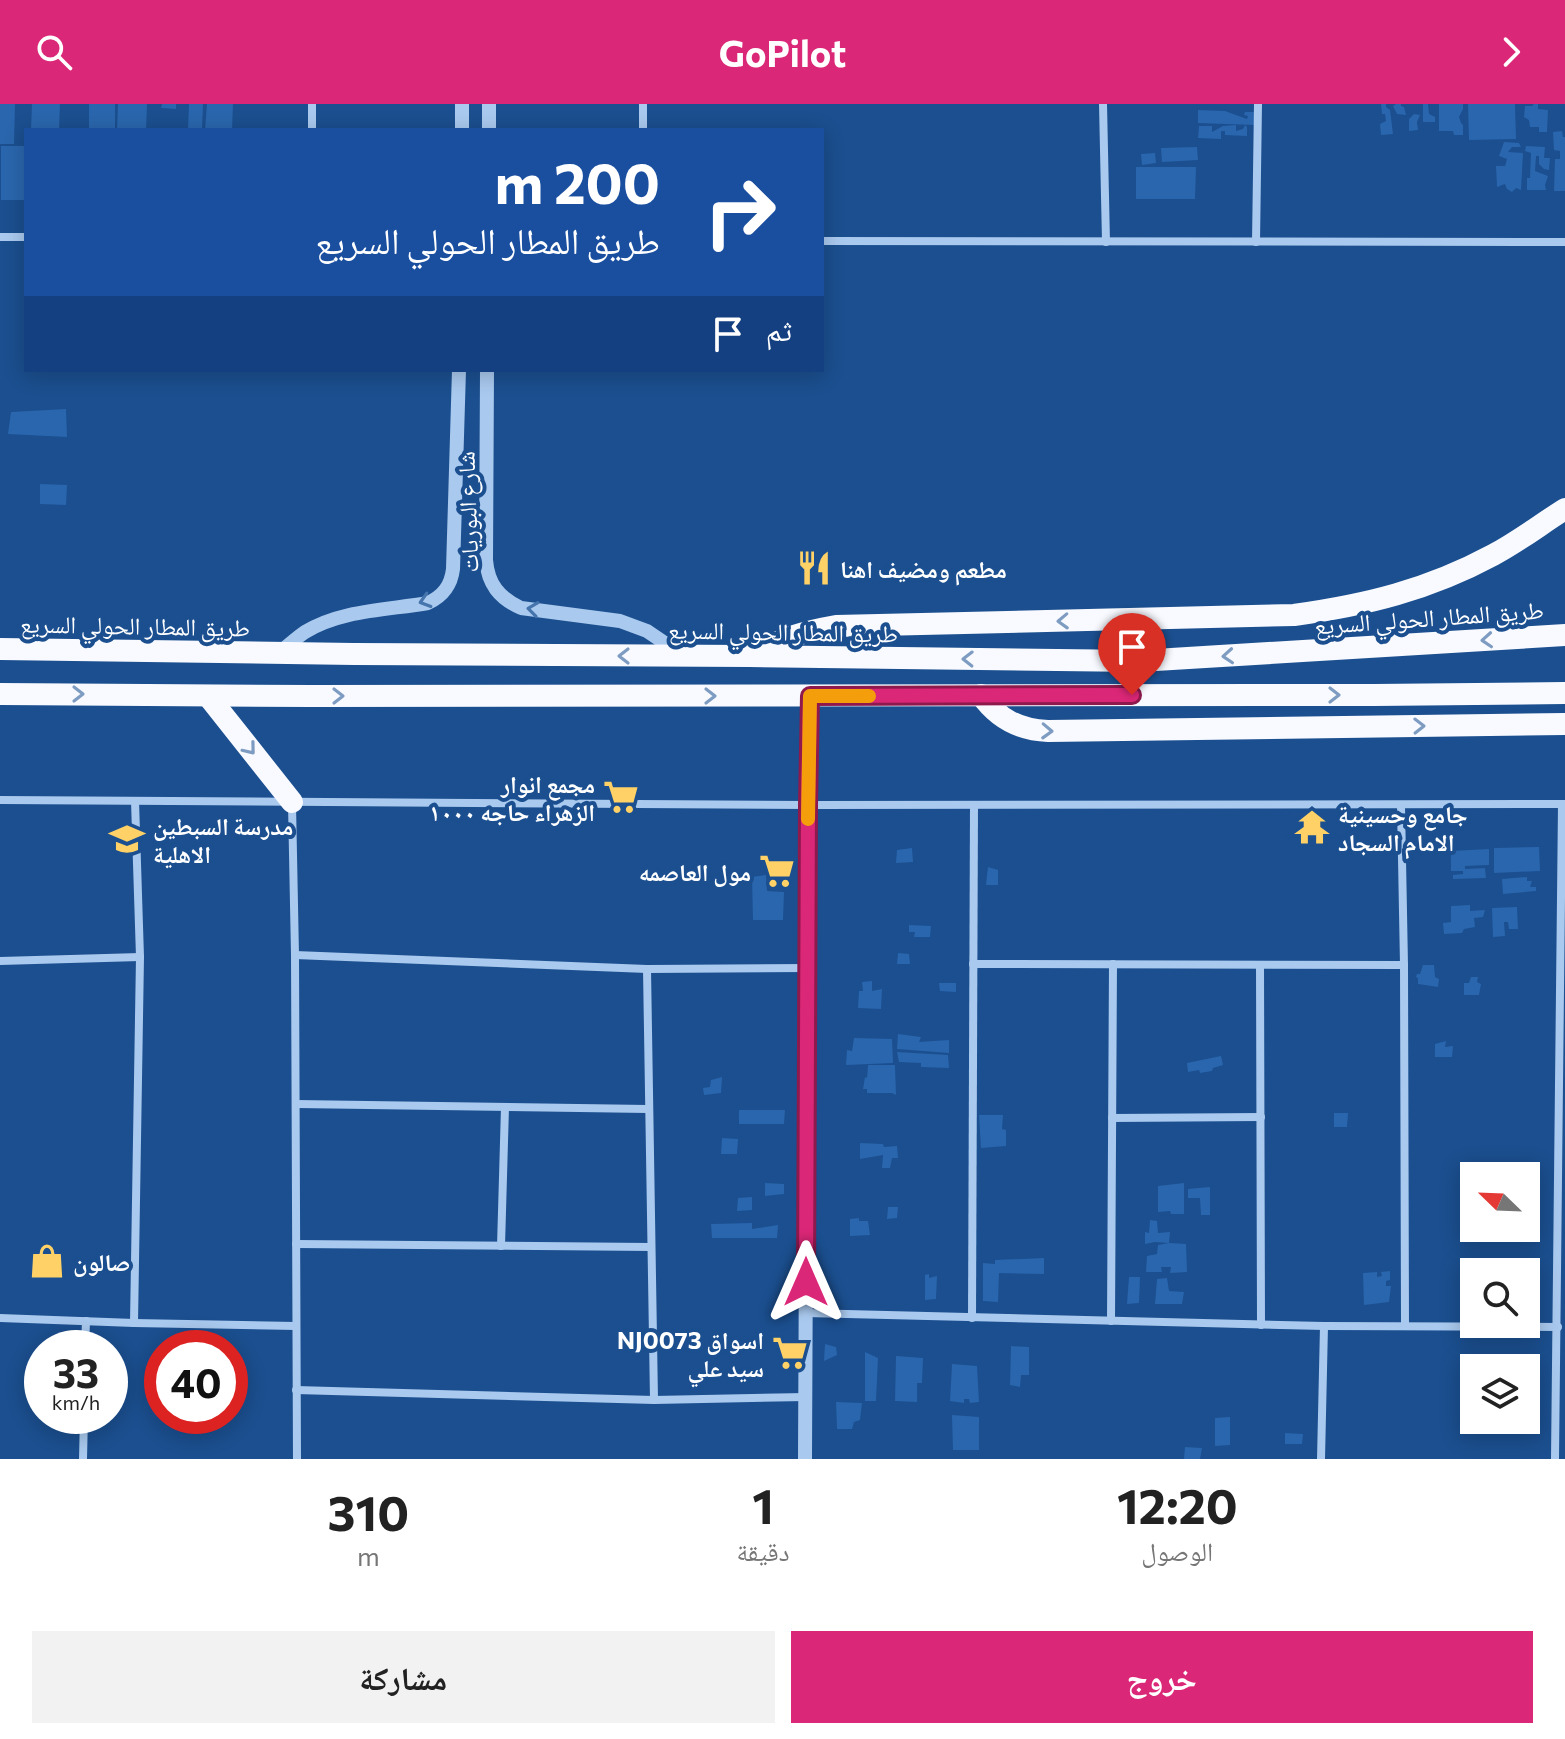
<!DOCTYPE html>
<html lang="ar">
<head>
<meta charset="utf-8">
<style>
  body { margin:0; font-family:Commissioner,"Noto Naskh Arabic",sans-serif; background:#f2f2f2; color:#222; direction:rtl; height:100vh; display:flex; flex-direction:column; font-size:30px; white-space:nowrap }
  * { box-sizing:border-box; margin:0 }
  p { font-size:26px; color:#767676 }
  .icon { flex:none; width:44px; height:44px; fill:none; stroke:currentColor; stroke-width:2; stroke-linecap:round; stroke-linejoin:round }
  .map { position:relative; height:1355px; overflow:hidden; direction:ltr }
  .side { display:flex; flex-direction:column; background:#fff; flex:1 }
  .side>* { flex:none }
  .banner { position:absolute; left:24px; top:24px; width:800px; height:244px; border-radius:0px; box-shadow:0 4px 20px #0003; direction:rtl; background:#1a4fa0; color:#fff; overflow:hidden }
  .needle { width:52px; rotate:293deg }
  .fabs { position:absolute; left:1460px; top:1058px; display:grid; gap:16px }
  .fabs a { display:grid; place-items:center; width:80px; height:80px; border-radius:0px; background:#fff; box-shadow:0 4px 20px #0003; font-size:40px }
  .speed { position:absolute; left:24px; top:1226px; display:flex; gap:16px; font-size:40px; font-weight:700; text-align:center }
  .speed>* { display:grid; place-content:center; width:104px; height:104px; border-radius:50%; background:#fff; box-shadow:0 4px 20px #0003; line-height:1 }
  .speed small { font-size:20px; font-weight:400 }
  .speed .limit { border:12px solid #d22; background:#fff; color:#111 }
  .pin { position:absolute; display:grid; place-items:center; width:68px; height:68px; color:#fff; margin:-82px -34px; border-radius:50% 50% 50% 0; rotate:-45deg; box-shadow:0 0 8px #0007 }
  .pin .icon { rotate:45deg }
  .me { position:absolute; width:88px; margin:-44px; rotate:0deg; stroke-linejoin:round; filter:drop-shadow(0 0 6px #0008) }
  .turn { display:flex; align-items:center; gap:28px; height:168px; padding:0 32px; font-size:36px }
  .turn .icon { width:104px; height:104px; stroke-width:2.5 }
  .turn b { display:block; font-size:56px; line-height:68px }
  .then { display:flex; align-items:center; height:76px; padding:0 32px; background:#0003; gap:16px; font-size:30px }
  .eta { display:flex; justify-content:space-evenly; align-items:center; height:136px; text-align:center }
  .eta b { font-size:48px; font-weight:700; line-height:56px }
  .button { display:flex; gap:16px; margin-top:auto; padding:16px 32px }
  .button a { flex:1; height:92px; border-radius:0px; background:#db2777; color:#fff; font-size:32px; font-weight:700; line-height:92px; text-align:center }
  .button a+a { background:#f2f2f2; color:#222 }
  header { display:flex; justify-content:space-between; align-items:center; height:104px; padding:0 32px; background:#db2777; color:#fff; font-size:36px; font-weight:700 }
  .map>svg:first-child { display:block }
  .building { fill:#2a66ad }
  .lines { fill:none; stroke-linecap:round; stroke-linejoin:round }
  .minor { stroke:#a9c9ee; stroke-width:8 }
  .tertiary { stroke:#a9c9ee; stroke-width:14 }
  .trunk { stroke:#f8faff; stroke-width:22 }
  .oneway { stroke:#4674ac }
  .oneway2 { stroke:#7e9cc1 }
  .route-casing { stroke:#8e194d; stroke-width:20 }
  .route { stroke:#db2777; stroke-width:14 }
  .slow { stroke:#f59e0b; stroke-width:14 }
  .labels { text-anchor:middle; dominant-baseline:central; stroke-width:8; stroke-linejoin:round; paint-order:stroke }
  .street-label { font-size:24px; fill:#fff; stroke:#1b4f8f }
  .poi-label { font-size:24px; font-weight:bold; fill:#fff; stroke:#1b4f8f; text-anchor:start }
</style>
</head>
<body>
<header><svg class="icon" aria-label="forward" viewBox="0 0 24 24"><path d="M9 5l7 7-7 7"/></svg>GoPilot<svg class="icon" aria-label="search" viewBox="0 0 24 24"><circle cx="10" cy="10" r="6"/><path d="M15 15l6 6"/></svg></header>
<div class="map">
<svg width="1565" height="1355" viewBox="0 0 1565 1355">
  <rect width="100%" height="100%" fill="#1b4f8f"/>
  <g class="building">
    <polygon points="0,0 15,0 14,40 0,40"/>
    <polygon points="32,0 60,0 59,26 31,26"/>
    <rect x="89" y="0" width="26" height="26"/>
    <polygon points="118,0 147,0 146,26 117,26"/>
    <polygon points="162,0 176,0 176,5 161,4"/>
    <polygon points="189,0 203,0 202,26 188,26"/>
    <polygon points="207,0 233,0 232,26 205,26"/>
    <polygon points="1381,0 1386,0 1386,3 1390,6 1393,30 1381,31 1380,20 1386,17 1385,10 1382,10"/>
    <polygon points="1396,0 1401,0 1401,2 1404,3 1406,11 1397,10 1393,2"/>
    <polygon points="1423,0 1428,0 1429,10 1435,13 1435,18 1423,18"/>
    <polygon points="1439,0 1463,0 1463,5 1459,13 1461,19 1463,21 1463,31 1454,31 1453,27 1439,27"/>
    <polygon points="1468,0 1515,0 1516,35 1469,36"/>
    <polygon points="1534,0 1538,0 1538,5 1548,6 1547,28 1539,28 1539,23 1530,23 1529,16 1524,13 1525,2 1532,2"/>
    <polygon points="1198,6 1225,7 1247,15 1248,12 1244,11 1245,8 1255,8 1255,21 1198,19"/>
    <polygon points="1414,10 1420,11 1417,18 1418,26 1409,27 1409,15"/>
    <polygon points="1236,21 1236,27 1243,25 1245,21 1247,23 1247,32 1225,31 1225,27 1221,27 1221,35 1198,34 1199,22 1212,22 1212,28 1223,22"/>
    <polygon points="1562,27 1563,33 1565,33 1565,87 1554,87 1555,55 1560,55 1560,47 1554,46 1553,28"/>
    <polygon points="1504,38 1519,39 1521,43 1512,43 1508,48 1523,49 1521,86 1516,84 1512,88 1507,85 1505,80 1497,83 1496,62 1505,62 1507,55 1499,52"/>
    <rect x="1" y="42" width="25" height="54"/>
    <polygon points="1526,42 1545,43 1544,54 1550,54 1549,66 1544,65 1539,60 1539,52 1536,52 1535,67 1548,72 1545,81 1546,86 1527,86 1527,74 1530,74 1531,49 1525,47"/>
    <polygon points="1197,43 1198,56 1162,58 1161,44"/>
    <polygon points="1155,49 1156,59 1142,61 1141,50"/>
    <polygon points="1136,63 1196,63 1195,95 1136,95"/>
    <polygon points="66,305 67,333 8,330 11,308"/>
    <polygon points="40,380 67,381 66,401 40,400"/>
    <polygon points="1539,743 1540,767 1494,769 1494,744"/>
    <polygon points="912,744 913,758 896,759 897,746"/>
    <polygon points="1489,745 1489,761 1465,762 1465,765 1485,764 1486,774 1453,775 1453,771 1463,770 1463,767 1451,767 1451,747"/>
    <polygon points="988,763 998,766 998,781 986,781"/>
    <polygon points="766,771 767,787 784,788 783,816 753,816 752,773"/>
    <polygon points="1527,773 1527,777 1532,777 1530,783 1536,783 1536,787 1503,790 1502,775"/>
    <polygon points="1470,801 1470,807 1485,806 1483,813 1474,814 1475,823 1464,825 1462,829 1444,830 1443,819 1451,818 1451,802"/>
    <polygon points="1517,803 1518,825 1509,825 1508,818 1504,818 1505,832 1493,833 1492,804"/>
    <polygon points="909,821 931,822 930,833 914,833 915,828 909,828"/>
    <polygon points="898,849 909,850 910,860 897,860"/>
    <polygon points="1423,861 1434,861 1435,873 1439,875 1438,883 1418,880 1418,874 1416,873 1417,870 1420,870"/>
    <polygon points="1471,873 1478,873 1477,878 1481,880 1479,891 1464,891 1464,879 1469,879"/>
    <polygon points="872,877 872,887 882,885 881,905 858,904 859,887 863,887 862,878"/>
    <polygon points="939,879 956,879 956,888 940,887"/>
    <polygon points="898,930 921,933 919,938 949,936 949,949 897,945"/>
    <polygon points="854,934 892,935 893,959 846,961 847,946 852,947"/>
    <polygon points="1446,937 1445,943 1453,942 1452,953 1435,953 1435,940"/>
    <polygon points="897,948 948,951 949,964 921,963 921,959 899,958"/>
    <polygon points="1221,952 1223,961 1213,964 1212,967 1200,969 1199,966 1188,968 1187,959"/>
    <polygon points="868,961 895,961 896,991 892,989 867,989 867,985 863,985 865,973 867,974"/>
    <polygon points="722,973 721,989 704,991 703,984 710,983 711,976"/>
    <polygon points="739,1006 785,1006 784,1020 739,1020"/>
    <polygon points="1334,1009 1348,1009 1347,1023 1334,1023"/>
    <polygon points="979,1011 1003,1011 1002,1025 1006,1026 1006,1042 981,1044"/>
    <polygon points="722,1034 738,1035 737,1050 721,1050"/>
    <polygon points="860,1039 883,1040 884,1043 897,1042 898,1054 892,1054 890,1064 882,1064 883,1051 860,1055"/>
    <polygon points="765,1079 784,1080 784,1090 765,1092"/>
    <polygon points="1184,1079 1184,1110 1171,1110 1170,1107 1158,1108 1158,1082"/>
    <polygon points="1210,1083 1210,1111 1201,1111 1200,1094 1188,1094 1188,1085"/>
    <polygon points="752,1093 752,1106 737,1107 738,1094"/>
    <polygon points="888,1103 898,1103 897,1114 887,1115"/>
    <polygon points="859,1114 859,1117 868,1117 870,1131 850,1132 850,1115"/>
    <polygon points="1150,1116 1157,1117 1158,1129 1170,1128 1169,1139 1155,1138 1145,1140 1145,1128 1149,1129"/>
    <polygon points="752,1119 752,1125 778,1121 777,1134 712,1134 711,1120"/>
    <polygon points="1169,1139 1186,1140 1187,1168 1170,1169 1171,1163 1161,1163 1162,1168 1146,1168 1147,1152 1157,1150 1158,1141"/>
    <polygon points="1044,1154 1044,1170 999,1169 998,1198 983,1197 983,1159 995,1160 995,1156"/>
    <polygon points="1390,1167 1390,1176 1386,1177 1386,1182 1391,1182 1389,1198 1364,1201 1363,1169 1377,1168 1377,1173 1382,1172 1381,1168"/>
    <polygon points="929,1170 929,1174 937,1172 936,1195 925,1196 925,1171"/>
    <polygon points="1129,1173 1140,1173 1139,1199 1127,1200"/>
    <polygon points="1167,1174 1169,1187 1184,1188 1182,1200 1155,1200 1157,1175"/>
    <polygon points="825,1240 836,1243 837,1251 824,1257"/>
    <polygon points="1011,1242 1029,1243 1029,1271 1021,1271 1020,1283 1010,1281"/>
    <polygon points="865,1248 878,1254 876,1297 865,1297"/>
    <polygon points="896,1252 923,1254 922,1279 917,1279 917,1298 895,1297"/>
    <polygon points="952,1260 977,1262 979,1298 970,1299 969,1295 964,1295 964,1299 950,1297"/>
    <polygon points="836,1298 862,1299 860,1316 854,1318 852,1325 837,1325"/>
    <polygon points="952,1311 979,1313 979,1346 953,1346"/>
    <polygon points="1230,1313 1230,1341 1215,1342 1215,1314"/>
    <polygon points="1285,1329 1303,1330 1302,1340 1285,1340"/>
    <polygon points="1185,1343 1202,1344 1200,1355 1184,1355"/>
  </g>
  <g class="lines">
    <g class="minor">
      <polyline points="1103,0 1106,138"/>
      <polyline points="312,26 312,0"/>
      <polyline points="643,26 643,0"/>
      <polyline points="0,133 26,133"/>
      <polyline points="822,137 1565,138"/>
      <polyline points="1256,138 1258,0"/>
      <polyline points="0,696 808,701 1565,700"/>
      <polyline points="292,700 295,851 297,1355"/>
      <polyline points="1401,702 1404,861 1405,1222"/>
      <polyline points="295,851 647,865 809,864"/>
      <polyline points="0,857 140,853"/>
      <polyline points="973,860 1404,861"/>
      <polyline points="1260,861 1261,1221"/>
      <polyline points="647,865 654,1296"/>
      <polyline points="296,1000 648,1005"/>
      <polyline points="1112,1014 1261,1013"/>
      <polyline points="296,1140 651,1143"/>
      <polyline points="501,1142 505,1003"/>
      <polyline points="806,1209 1324,1222 1558,1223"/>
      <polyline points="0,1214 134,1219 296,1222"/>
      <polyline points="972,1214 974,701"/>
      <polyline points="1111,1217 1113,860"/>
      <polyline points="134,1219 140,853 135,697"/>
      <polyline points="85,1244 86,1217"/>
      <polyline points="296,1286 654,1296 806,1293"/>
      <polyline points="83,1355 84,1312"/>
      <polyline points="1321,1355 1324,1222"/>
      <polyline points="1555,1355 1562,700"/>
    </g>
    <g class="tertiary">
      <polyline points="462,0 462,26"/>
      <polyline points="489,26 489,0"/>
      <path d="M487 266 486 456C488 480 499 494 521 504L620 517 647 527 681 550"/>
      <path d="M280 548C288 542 296 534 305 528 341 506 387 506 428 499 443 492 451 482 453 465L459 266"/>
      <polyline points="805,1355 808,701 810,592"/>
    </g>
    <g class="trunk">
      <polyline points="0,545 354,550 749,552 1139,557 1565,531"/>
      <path d="M752 551C782 534 802 528 836 522L1294 511C1366 501 1428 486 1493 451 1518 438 1541 420 1565 405"/>
      <polyline points="0,590 312,592 1374,591 1565,589"/>
      <path d="M981 591C998 615 1019 626 1048 627L1565 620"/>
      <polyline points="208,592 292,698"/>
    </g>
  </g>
  <defs><path id="oneway-chevron" d="M-2-3.5L2.5 0L-2 3.5" fill="none" stroke-width="1.6" stroke-linecap="round" stroke-linejoin="round" transform="scale(2)"/></defs>
  <g class="oneway">
    <use href="#oneway-chevron" transform="translate(425 497) rotate(163)"/>
    <use href="#oneway-chevron" transform="translate(533 505) rotate(-172)"/>
  </g>
  <g class="oneway2">
    <use href="#oneway-chevron" transform="translate(1063 517) rotate(178)"/>
    <use href="#oneway-chevron" transform="translate(1487 536) rotate(176)"/>
    <use href="#oneway-chevron" transform="translate(624 552) rotate(-180)"/>
    <use href="#oneway-chevron" transform="translate(1228 552) rotate(176)"/>
    <use href="#oneway-chevron" transform="translate(968 555) rotate(-179)"/>
    <use href="#oneway-chevron" transform="translate(78 590)"/>
    <use href="#oneway-chevron" transform="translate(1334 591)"/>
    <use href="#oneway-chevron" transform="translate(338 592)"/>
    <use href="#oneway-chevron" transform="translate(710 592)"/>
    <use href="#oneway-chevron" transform="translate(1419 622) rotate(-1)"/>
    <use href="#oneway-chevron" transform="translate(1047 627) rotate(2)"/>
    <use href="#oneway-chevron" transform="translate(250 645) rotate(51)"/>
  </g>
  <g class="lines">
    <g class="route-casing">
      <polyline id="route" points="806,1178 808,701 810,592 1132,591"/>
    </g>
    <use href="#route" class="route"/>
    <polyline class="slow" points="808,715 810,592 869,592"/>
  </g>
  <defs>
    <g id="restaurant-bare" transform="scale(2.76)"><path d="M-5-6h1v4h1v-4h1v4h1v-4h1v5L-1.5 .5V6h-2V.5L-5-1ZM5-6V6H3V1.5H1.5Q1.5-4 5-6Z" fill="#ffd166" stroke="#1b4f8f" stroke-width="2.5" paint-order="stroke"/></g>
    <g id="supermarket-bare" transform="scale(2.76)"><path d="M-6-5.5h2.5l.6 2H6L4.5 2H-2.5L-4.4-4H-6ZM-1.5 3.2a1.3 1.3 0 1 0 .1 0ZM3 3.2a1.3 1.3 0 1 0 .1 0Z" fill="#ffd166" stroke="#1b4f8f" stroke-width="2.5" paint-order="stroke"/></g>
    <g id="temple-bare" transform="scale(2.76)"><path d="M0-6L5-2H3V0L6.5 2.5H4V6H1.5V3h-3V6H-4V2.5H-6.5L-3 0V-2H-5Z" fill="#ffd166" stroke="#1b4f8f" stroke-width="2.5" paint-order="stroke"/></g>
    <g id="school-bare" transform="scale(2.76)"><path d="M0-5L7-2L0 1L-7-2ZM-4 1L0 2.5L4 1V4Q0 6-4 4Z" fill="#ffd166" stroke="#1b4f8f" stroke-width="2.5" paint-order="stroke"/></g>
    <g id="shop-bare" transform="scale(2.76)"><path d="M-5-2.5h2.3a2.7 3.5 0 0 1 5.4 0H5L5.5 6h-11ZM-1.5-2.5h3a1.5 2.3 0 0 0-3 0Z" fill="#ffd166" stroke="#1b4f8f" stroke-width="2.5" paint-order="stroke"/></g>
  </defs>
  <g fill-rule="evenodd">
    <use href="#restaurant-bare" x="814" y="464"/>
    <use href="#supermarket-bare" x="621" y="693"/>
    <use href="#temple-bare" x="1312" y="723"/>
    <use href="#school-bare" x="127" y="735"/>
    <use href="#supermarket-bare" x="777" y="767"/>
    <use href="#shop-bare" x="47" y="1157"/>
    <use href="#supermarket-bare" x="790" y="1249"/>
  </g>
  <g class="labels">
    <g class="street-label">
      <text transform="translate(467 408) rotate(-92)">شارع البوريات</text>
      <text transform="translate(1429 513) rotate(-4)">طريق المطار الحولي السريع</text>
      <text transform="translate(135 521) rotate(1)">طريق المطار الحولي السريع</text>
      <text transform="translate(783 527) rotate(1)">طريق المطار الحولي السريع</text>
    </g>
    <g class="poi-label">
      <text x="840" y="464">مطعم ومضيف اهنا</text>
      <text x="595" y="679" text-anchor="end">مجمع انوار<tspan x="595" dy="28">الزهراء حاجه ١٠٠٠</tspan></text>
      <text x="1338" y="709">جامع وحسينية<tspan x="1338" dy="28">الامام السجاد</tspan></text>
      <text x="153" y="721">مدرسة السبطين<tspan x="153" dy="28">الاهلية</tspan></text>
      <text x="751" y="767" text-anchor="end">مول العاصمه</text>
      <text x="73" y="1157">صالون</text>
      <text x="764" y="1235" text-anchor="end">NJ0073 اسواق<tspan x="764" dy="28">سيد علي</tspan></text>
    </g>
  </g>
</svg>
<div class="fabs">
<a><svg class="needle" viewBox="-14 -14 28 28"><path d="M0-13l5 13h-10z" fill="#e53935"/><path d="M0 13l5-13h-10z" fill="#767676"/></svg></a>
<a><svg class="icon" aria-label="search" viewBox="0 0 24 24"><circle cx="10" cy="10" r="6"/><path d="M15 15l6 6"/></svg></a>
<a><svg class="icon" aria-label="layers" viewBox="0 0 24 24"><path d="M12 4l9 5-9 5-9-5zM3 14l9 5 9-5"/></svg></a>
</div>
<div class="speed"><div>33<small>km/h</small></div><div class="limit">40</div></div>
<div class="pin" style="left:1132px;top:591px;background:#d93025"><svg class="icon" aria-label="arrive" viewBox="0 0 24 24"><path d="M6 21V4h12l-3 4 3 4H6"/></svg></div>
<svg class="me" style="left:806px;top:1178px" viewBox="-20 -20 40 40"><path d="M0-17L14 15 0 8-14 15z" fill="#db2777" stroke="#fff" stroke-width="4"/></svg>
<div class="banner">
<div class="turn"><svg class="icon" aria-label="right" viewBox="0 0 24 24"><path d="M7 20v-9h11M14 6l5 5-5 5"/></svg><div><b>200 m</b>طريق المطار الحولي السريع</div></div>
<div class="then">ثم<svg class="icon" aria-label="arrive" viewBox="0 0 24 24"><path d="M6 21V4h12l-3 4 3 4H6"/></svg></div>
</div>
</div>
<section class="side">
<div class="eta">
<div><b>12:20</b><p>الوصول</p></div>
<div><b>1</b><p>دقيقة</p></div>
<div><b>310</b><p>m</p></div>
</div>
<div class="button"><a>خروج</a><a>مشاركة</a></div>
</section>
</body>
</html>
